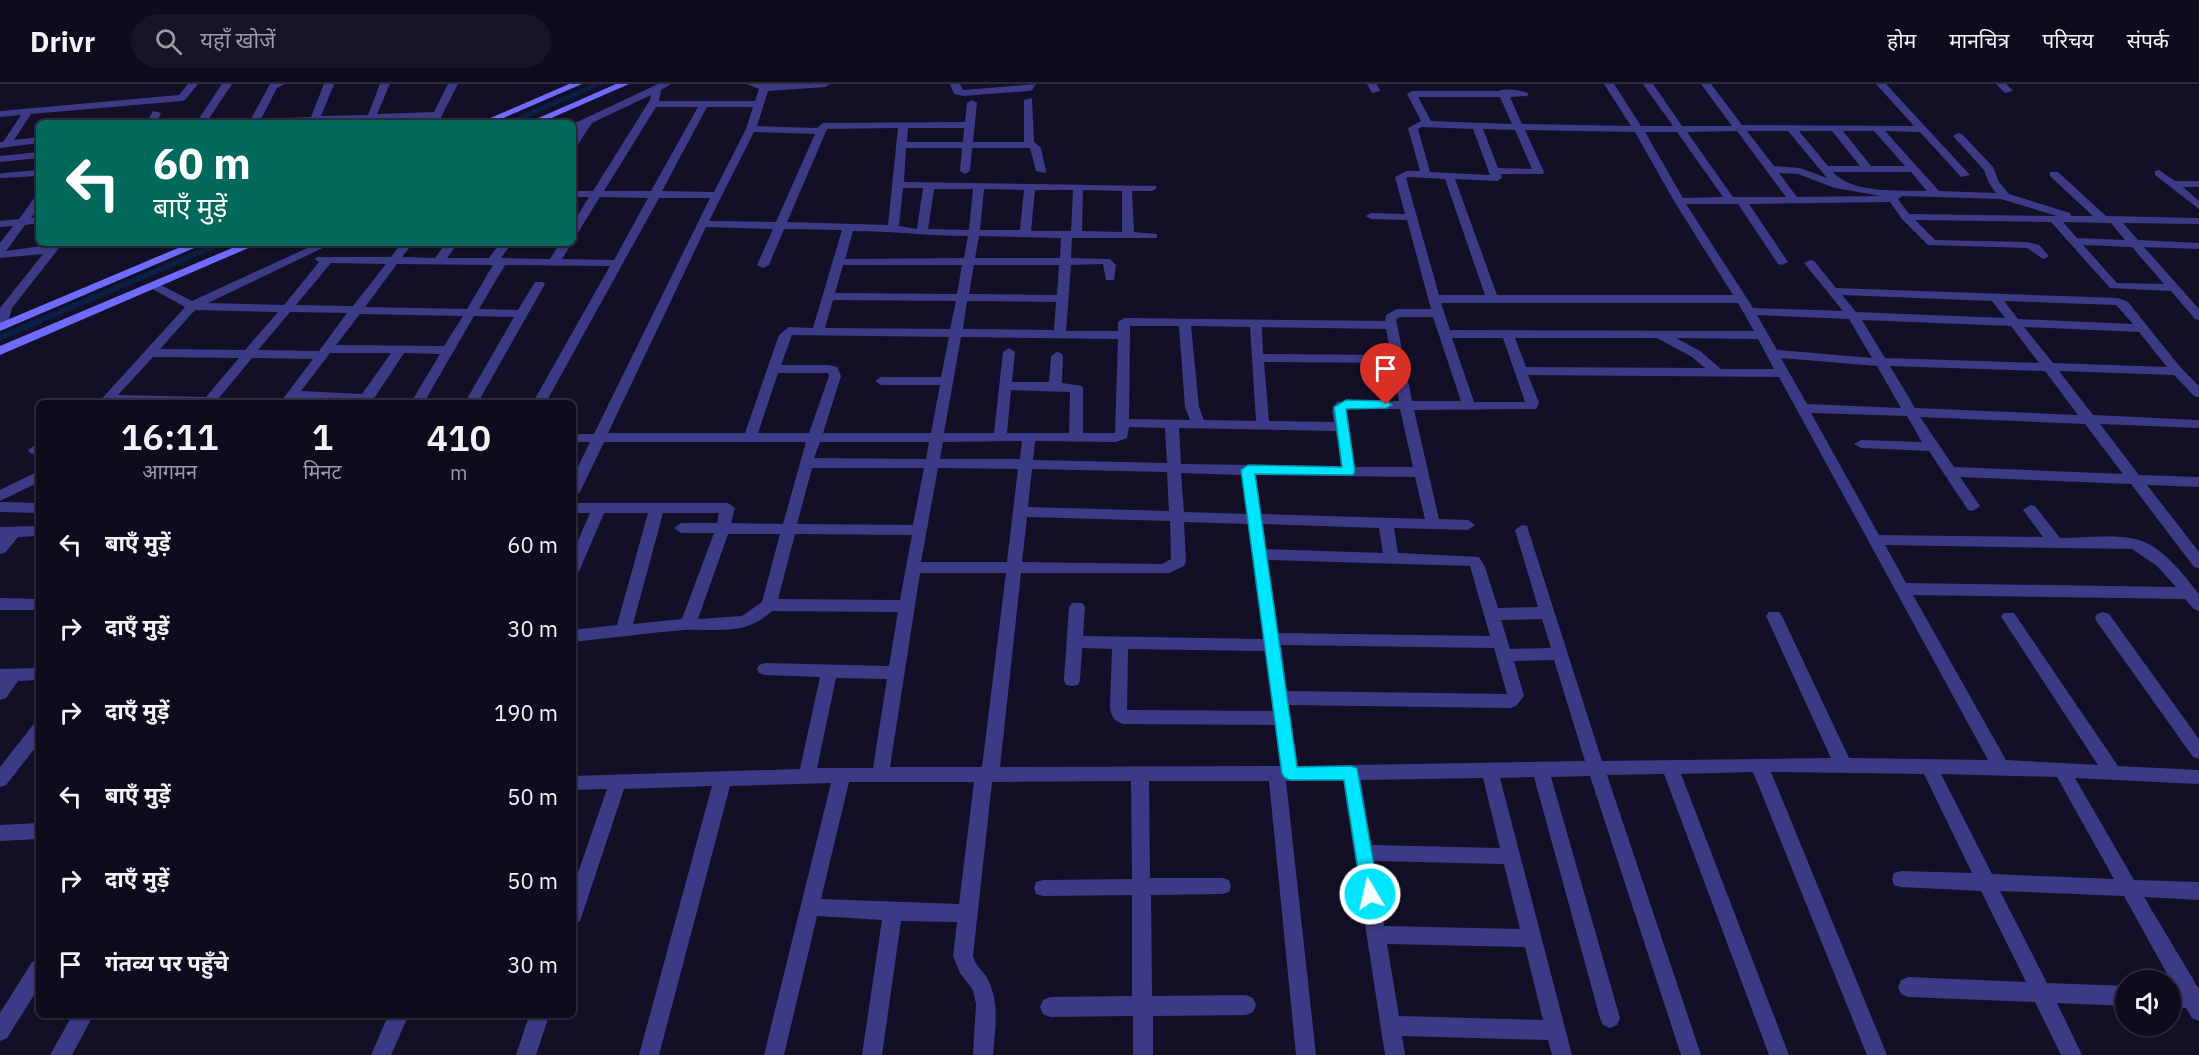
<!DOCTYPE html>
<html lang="hi">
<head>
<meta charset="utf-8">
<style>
  body { margin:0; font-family:"IBM Plex Sans","Noto Sans Devanagari",sans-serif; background:#171425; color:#f1f3f6; height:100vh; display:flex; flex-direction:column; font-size:22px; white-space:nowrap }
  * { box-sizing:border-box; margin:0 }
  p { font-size:20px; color:#9b9ba3 }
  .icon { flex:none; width:33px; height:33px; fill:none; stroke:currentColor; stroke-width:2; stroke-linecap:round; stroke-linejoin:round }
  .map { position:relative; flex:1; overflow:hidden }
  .details { position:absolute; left:36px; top:316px; width:540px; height:618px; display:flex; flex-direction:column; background:#0e0b1c; border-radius:9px; box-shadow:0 2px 4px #0004,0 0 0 2px #2e2b3b }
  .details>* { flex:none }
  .top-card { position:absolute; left:36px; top:36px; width:540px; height:126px; border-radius:9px; box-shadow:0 2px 4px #0004,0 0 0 2px #2e2b3b; background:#00695c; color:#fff; overflow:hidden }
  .tools { position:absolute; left:2115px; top:886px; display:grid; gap:12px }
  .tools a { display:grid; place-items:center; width:66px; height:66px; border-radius:50%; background:#0e0b1c; box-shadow:0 2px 4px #0004,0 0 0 2px #2e2b3b; font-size:30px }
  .pin { position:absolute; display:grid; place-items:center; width:51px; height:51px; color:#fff; margin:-62px -26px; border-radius:50% 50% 50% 0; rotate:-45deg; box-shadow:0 0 6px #0007 }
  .pin .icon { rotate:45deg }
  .me { position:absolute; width:66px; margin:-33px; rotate:351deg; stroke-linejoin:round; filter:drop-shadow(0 0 4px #0008) }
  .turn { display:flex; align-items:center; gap:21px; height:126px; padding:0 18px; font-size:27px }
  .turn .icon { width:78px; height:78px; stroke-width:2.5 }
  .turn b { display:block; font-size:42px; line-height:51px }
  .eta { display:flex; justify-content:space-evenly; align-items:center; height:102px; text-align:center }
  .eta b { font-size:36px; font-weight:600; line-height:42px }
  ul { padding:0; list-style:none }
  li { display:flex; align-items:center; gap:18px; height:84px; padding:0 18px }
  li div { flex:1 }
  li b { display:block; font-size:22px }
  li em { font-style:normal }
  header { display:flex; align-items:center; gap:36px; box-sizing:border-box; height:84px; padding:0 30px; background:#0e0b1c; border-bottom:2px solid #2e2b3b }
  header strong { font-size:28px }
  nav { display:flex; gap:33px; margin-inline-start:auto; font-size:21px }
  .search { width:420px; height:54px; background:#171425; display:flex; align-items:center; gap:15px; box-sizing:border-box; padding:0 21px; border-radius:33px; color:#9b9ba3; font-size:22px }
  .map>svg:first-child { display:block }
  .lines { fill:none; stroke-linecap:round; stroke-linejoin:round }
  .canal { fill:#0a1f44; fill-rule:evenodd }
  .street { fill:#3d3a85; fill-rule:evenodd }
  .secondary { fill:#6f6bff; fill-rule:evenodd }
  .route { fill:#00e5ff; stroke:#0095a6; stroke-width:1.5 }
</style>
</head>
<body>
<header>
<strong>Drivr</strong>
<div class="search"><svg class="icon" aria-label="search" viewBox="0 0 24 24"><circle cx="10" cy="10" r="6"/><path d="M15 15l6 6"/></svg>यहाँ खोजें</div>
<nav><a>होम</a><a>मानचित्र</a><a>परिचय</a><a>संपर्क</a></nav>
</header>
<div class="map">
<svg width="2199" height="971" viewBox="0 0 2199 971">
  <rect width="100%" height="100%" fill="#130f26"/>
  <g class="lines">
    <g class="canal">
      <polygon points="592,0 603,0 515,39 503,39"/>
      <polygon points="215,159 229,159 0,257 0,250"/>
    </g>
    <g class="street">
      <polygon points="188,0 198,0 185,16 182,17 31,30 14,56 39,53 39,59 0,64 0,58 3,58 21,31 0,33 0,27 179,11"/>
      <polygon points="222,0 232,0 206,39 196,39"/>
      <polygon points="270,0 285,0 277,4 261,35 311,33 324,0 334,0 321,32 368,31 380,0 390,0 377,30 434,28 448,0 458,0 438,39 428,39 431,34 375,36 374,39 364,39 365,37 220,39 225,36 251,35"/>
      <path d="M658 0H671L661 6 659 17H755L759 5 747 0H830L825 3 768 7 757 42 817 44 823 39 965 38 967 19 972 16 977 19 973 58H1024V16L1032 14 1034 58 1041 64 1046 87 1045 89 1036 87 1030 64H972L970 87 965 90 960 87 962 64H906L904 98 1156 102 1157 104 1152 107H1132L1134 148 1157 150V154H1072L1071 174 1110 175 1116 181 1114 196H1106L1103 180 1071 181 1066 247H1118V238L1124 234 1385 237 1386 231 1397 225H1431L1407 136 1371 135 1366 132 1371 129 1405 130 1395 93 1407 87H1420L1408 44 1421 37 1407 10 1412 7H1499C1504 4 1523 6 1529 10L1527 12 1510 13 1522 40 1631 42 1604 0H1614L1641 42H1673L1643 0H1653L1682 42H1732L1701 0H1711L1742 41 1914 42 1876 0H1886L1970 91 1961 93 1920 48 1885 47 1939 107 1996 109 1989 99 1984 86 1953 52 1958 49 1962 50 1993 83 1999 98 2009 110 2070 129 2071 132H2093L2050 92V88H2058L2106 132 2199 134V140L2123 139 2138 156 2199 159V165L2144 163 2199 225V236L2195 235 2171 207 2110 204 2051 138 1915 136 1935 156 2027 158 2039 161 2049 172 2043 175 2027 164 1928 161 1902 135 1890 118 1749 120 1788 178 1782 181 1778 180 1738 120H1686L1753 224 1843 227 1804 179 1810 176 1814 177 1836 204 2118 214 2128 218 2181 284 2199 302V313L2194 312 2174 291 2059 287 2093 331 2199 336V344L2100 340 2139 391 2199 393V403L2147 401 2199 468V484L2194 483 2131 400 1960 393 1980 422 1973 427 1968 426 1929 367 1861 364 1854 360 1861 356 1922 358 1907 332 1811 329 1879 451 2043 453 2023 426 2030 421 2035 422 2060 454C2084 454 2112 450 2135 455 2162 461 2183 490 2199 510V527L2194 525 2185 515 1913 511 2006 676 2098 681 2004 537 2001 533 2004 529H2014L2118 682 2199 686V700L2075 694 2134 796 2199 798V816L2144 813 2199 905V937L2192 934 2186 924H2170V904H2175L2124 812 2000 807 2047 899 2126 902V922L2057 919 2082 971H2061L2035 918 1908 913 1901 910 1898 903 1901 896 1908 893 2026 898 1981 807 1901 803 1894 801 1892 795 1894 789 1901 787 1972 789 1924 690 1771 688 1887 971H1867L1753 688 1681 690 1789 971H1769L1664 690 1607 691 1701 971H1681L1590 692 1551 693 1620 934 1617 941 1610 944 1603 941 1600 934 1534 693 1500 694 1572 971H1552L1548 956 1402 952 1405 971H1385L1343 696 1286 697 1316 971H1296L1269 697H1149L1150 794H1222L1229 796 1231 802 1229 808 1222 810 1151 811 1152 912 1246 911 1253 914 1256 921 1253 928 1246 931 1153 932V971H1133V932L1050 933 1043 930 1040 923 1043 916 1050 913 1132 912V811L1043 812 1036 810 1034 804 1036 798 1043 796 1132 795 1131 697 992 698 973 872C975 882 984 887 988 896 1000 920 995 945 993 971H973L976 920 973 906 960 889 953 872 957 838 901 837 882 971H862L882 836 817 832 784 971H764L831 699 730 702 659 971H639L712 702 624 705 580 837 573 840V803L607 705 573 706V692L800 685 820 593 765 591 759 589 757 585 759 581 765 579 889 582 898 528 772 527C744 553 718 544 684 546 647 549 610 554 573 558V546L617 541 648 429H604L580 485 578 489 573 490V468L590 429H573V419H728L735 424 731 439 783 440 806 358H604L580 408 573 413V393L590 358H573V350H594L710 114H659L545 320H532L610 182 505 181 479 225 518 226 535 198H543L545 200 477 320H464L514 233 474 232 423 320H410L440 270 404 269 375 313 365 318 295 315 292 320H279L313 275 252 274 214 320H97L185 223 149 203V199H157L192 217 318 159H333L208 219 284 221 319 178 315 175 317 173H391L401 159H413L402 173 435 174 446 159H458L447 174H489L500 159H512L501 174 550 175 560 159H572L562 175 614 176 648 114 600 113 577 150 573 151V139L589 113H573V107H593L650 16 651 11 592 39 577 62 573 63V52L578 46 573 47V40ZM1418 13H1500L1512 40 1431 37ZM656 23H698L651 107H604ZM707 23H753L746 45 714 108 662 107ZM1422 43 1473 45 1490 91 1430 88 1418 45ZM898 44 888 141 787 138 827 45ZM908 44H964L963 58H907ZM1483 45 1515 46 1532 85 1498 84ZM1525 46 1635 48 1674 117 1733 211H1497L1455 95 1497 97 1502 94 1501 90H1543L1544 88ZM1737 47 1786 113H1733L1687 48ZM1747 47H1788L1827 94 1800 84 1774 82ZM1799 47H1832L1860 82H1828ZM1843 47H1874L1905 82H1871ZM754 48 815 50 776 138 709 137ZM1645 48H1677L1723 113 1683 114ZM1833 88H1911L1927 107C1900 106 1851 110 1833 88ZM1779 89 1798 90 1835 104 1881 112 1797 113ZM1408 93 1445 95 1485 211H1439L1406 94ZM903 104H923L917 145 899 142ZM934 105H973L969 146 928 145ZM984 105 1024 106 1020 146H980ZM1035 106H1073L1071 147H1031ZM1083 106 1122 107V148L1082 147ZM1902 112 2001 115 2057 132 1909 130 1898 115ZM2063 138 2111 139 2125 156 2077 154ZM706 143 773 145 757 181 763 184 769 181 784 145 842 146 813 244 789 243 779 251 745 349H608ZM853 147C892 147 929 152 968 152L964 174 845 175ZM979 152 1061 154 1060 174H975ZM2083 161 2132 163 2164 200 2117 199ZM331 179 386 180 353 222 296 221ZM397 180 492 181H493L467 225 365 223ZM843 181H962L957 210 835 209ZM974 181H1059L1057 211 969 210ZM1842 211 1992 217 2005 234 1856 228ZM833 216 956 217 950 245 825 244ZM967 217 1056 218 1054 246 963 245ZM2004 217 2116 221 2133 240 2018 235ZM1441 219H1738L1754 247 1450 246ZM195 226 278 228 245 266 160 265ZM290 228 347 229 319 267 258 266ZM360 230 463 232 444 262 336 261ZM1757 231 1849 235 1872 274 1777 266ZM1400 233H1433L1461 317H1412L1396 235ZM1862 236 2011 242 2039 279 1885 274ZM1130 242H1179L1185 323 1190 336 1129 335ZM1191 242 1250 243 1256 337 1204 336 1199 323ZM1262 243 1386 245 1391 271 1263 270ZM2024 243 2139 248 2167 283 2053 279ZM792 251 949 253 941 293H881L875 297 881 301H940L931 349H823L841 292 837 283 829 281H781ZM961 253 1118 255 1115 349H1083V305L1082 302 1062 299 1063 272 1061 269 1057 268 1051 272 1049 298H1012L1015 268 1009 264 1003 268 994 349H944ZM1452 254H1503L1525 318H1474ZM1515 254H1657L1692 273 1705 284 1526 283ZM1676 254 1758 255 1774 285H1721L1700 267ZM330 269H391L362 310 301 307ZM153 273 239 274 206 313 118 311ZM1781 274 1877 282 1901 324 1807 320ZM1264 278 1392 279 1399 317 1337 318 1332 326 1334 338 1269 337ZM1890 282 2045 287 2078 331 1915 324ZM778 289H828L829 292 809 349H758ZM1528 291 1779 293 1988 676 1849 674 1782 532 1779 528H1769L1766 532 1831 674 1602 677 1527 442 1522 441 1515 446 1538 523 1498 524 1485 483 1479 473 1398 469 1394 444 1468 446 1475 441 1468 436 1439 435 1414 326 1536 325 1539 319ZM1011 306 1070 308 1069 349H1007ZM1346 325H1400L1413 383H1355ZM1920 333 2085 340 2123 390 1954 383ZM1129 343 1165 344 1167 379 1033 376 1035 357 1116 358 1127 354ZM1179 344 1336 347 1341 382 1181 380ZM1022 357 1020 375H940L943 358ZM820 358H929L926 375 814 374ZM812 384H924L913 441 797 440ZM938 384 1018 385 1007 478H921ZM1032 385 1167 388 1169 427 1028 423ZM1181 389 1242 391 1247 430 1184 428ZM1256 391 1415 393 1425 435 1261 430ZM663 429H719L717 439H681L674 444 681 449H714L682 535 633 540ZM1027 433 1170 437 1171 475 1162 480 1022 478ZM1184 438 1248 440 1263 555 1083 552 1085 523 1082 519H1072L1069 523 1064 596 1066 601 1072 602 1078 601 1080 596 1082 564 1112 565 1110 623C1111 632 1114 637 1123 640L1275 641 1280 682 1000 683 1021 489H1169L1184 482 1186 478ZM1263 440 1379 444 1383 469 1266 465ZM728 450H780L762 518 742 532 698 535ZM795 450 912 451 900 516 778 515ZM1885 461 2132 465 2157 482 2176 503 1906 499ZM1268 476 1470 482 1490 552 1278 549ZM920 489H1006L982 683H890ZM1542 535 1551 564 1510 565 1501 536ZM1281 561 1494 564 1507 610 1287 607ZM1128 565 1265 567 1273 627 1127 626ZM1554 576 1585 677 1298 682 1289 621 1510 624 1516 622 1524 612 1514 577ZM836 594 887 595 873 684H817ZM1941 690 2057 693 2114 795 1992 790ZM1483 694 1500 764 1371 761 1361 696ZM849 698H974L959 820 821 815ZM1374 777 1504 780 1520 845 1384 842ZM1387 860 1525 863 1543 936 1399 932Z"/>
      <polygon points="950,0 960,0 963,6 1036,0 1032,6 1029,7 963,12 954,10"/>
      <polygon points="1367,0 1377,0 1380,7 1372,9"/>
      <polygon points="1996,0 2006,0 2013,7 2005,9"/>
      <polygon points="153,27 161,29 156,39 146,39"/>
      <polygon points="39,68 39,74 0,78 0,72"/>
      <polygon points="39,86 39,92 0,94 0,90 3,89"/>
      <polygon points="2159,86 2175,97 2199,97 2199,103 2183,103 2199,117 2199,125 2155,91 2155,87"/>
      <polygon points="39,112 39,122 31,134 39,133 39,139 25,141 6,167 63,159 12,224 6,245 0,245 0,224 43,170 0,174 0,159 13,142 0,143 0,137 19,135 35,113"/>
      <polygon points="35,361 39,361 39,371 30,369 28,366"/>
      <polygon points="39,387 39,398 0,417 0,406"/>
      <polygon points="0,418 39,419 39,429 0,428"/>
      <polygon points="39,442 39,452 18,453 5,469 0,470 0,443"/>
      <polygon points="0,514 37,515 39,516 39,526 0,526"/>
      <polygon points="2103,528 2109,530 2199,655 2199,675 2193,673 2097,538 2095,534 2097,530"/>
      <polygon points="39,584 39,596 18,597 6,614 0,616 0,585"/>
      <polygon points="39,639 39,659 6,701 0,703 0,683 33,641"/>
      <polygon points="39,739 39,755 0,757 0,741"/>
      <polygon points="39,876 39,903 7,954 0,957 0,929 32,878"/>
      <polygon points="72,932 93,932 72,971 50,971"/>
      <polygon points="388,932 408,932 391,971 371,971"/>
      <polygon points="529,932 549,932 536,971 516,971"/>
    </g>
    <g class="secondary">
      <polygon points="569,0 582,0 492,39 479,39"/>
      <polygon points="616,0 629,0 540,39 527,39"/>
      <polygon points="190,159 206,159 0,247 0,239"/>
      <polygon points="244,159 260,159 0,271 0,262"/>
    </g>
  </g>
  <polygon class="route" points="1346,316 1386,317 1392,321 1386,324 1346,325 1355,388 1353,391 1255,390 1297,683 1351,682 1357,684 1379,810 1376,816 1370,818 1364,816 1362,810 1344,696 1290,696 1285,694 1282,690 1241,386 1248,381 1342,383 1334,323"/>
</svg>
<div class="tools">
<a><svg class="icon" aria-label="sound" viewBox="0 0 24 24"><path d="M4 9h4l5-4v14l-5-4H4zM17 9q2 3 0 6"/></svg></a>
</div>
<div class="pin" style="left:1386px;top:321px;background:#d93025"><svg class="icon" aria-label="arrive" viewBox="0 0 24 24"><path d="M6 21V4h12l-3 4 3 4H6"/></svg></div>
<svg class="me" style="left:1370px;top:810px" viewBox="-20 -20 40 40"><circle r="17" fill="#00e5ff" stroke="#fff" stroke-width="3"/><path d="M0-11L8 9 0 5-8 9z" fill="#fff"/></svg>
<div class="top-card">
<div class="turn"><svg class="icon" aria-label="left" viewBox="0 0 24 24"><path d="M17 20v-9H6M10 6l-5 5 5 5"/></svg><div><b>60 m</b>बाएँ मुड़ें</div></div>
</div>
<section class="details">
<div class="eta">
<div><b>16:11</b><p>आगमन</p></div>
<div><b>1</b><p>मिनट</p></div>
<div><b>410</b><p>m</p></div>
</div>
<ul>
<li><svg class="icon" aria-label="left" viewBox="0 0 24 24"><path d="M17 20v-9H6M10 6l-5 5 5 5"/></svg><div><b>बाएँ मुड़ें</b></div><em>60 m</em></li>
<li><svg class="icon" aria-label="right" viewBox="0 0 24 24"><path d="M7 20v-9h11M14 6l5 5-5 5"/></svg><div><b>दाएँ मुड़ें</b></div><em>30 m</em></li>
<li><svg class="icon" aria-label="right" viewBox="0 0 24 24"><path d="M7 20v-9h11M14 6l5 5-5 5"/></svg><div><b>दाएँ मुड़ें</b></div><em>190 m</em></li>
<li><svg class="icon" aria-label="left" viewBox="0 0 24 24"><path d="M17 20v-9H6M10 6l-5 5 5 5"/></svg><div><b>बाएँ मुड़ें</b></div><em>50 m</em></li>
<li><svg class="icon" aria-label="right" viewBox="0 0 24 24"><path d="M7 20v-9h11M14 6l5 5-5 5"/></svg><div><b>दाएँ मुड़ें</b></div><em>50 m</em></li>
<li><svg class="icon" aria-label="arrive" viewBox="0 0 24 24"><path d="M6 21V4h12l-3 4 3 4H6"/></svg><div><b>गंतव्य पर पहुँचे</b></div><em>30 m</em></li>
</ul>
</section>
</div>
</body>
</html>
